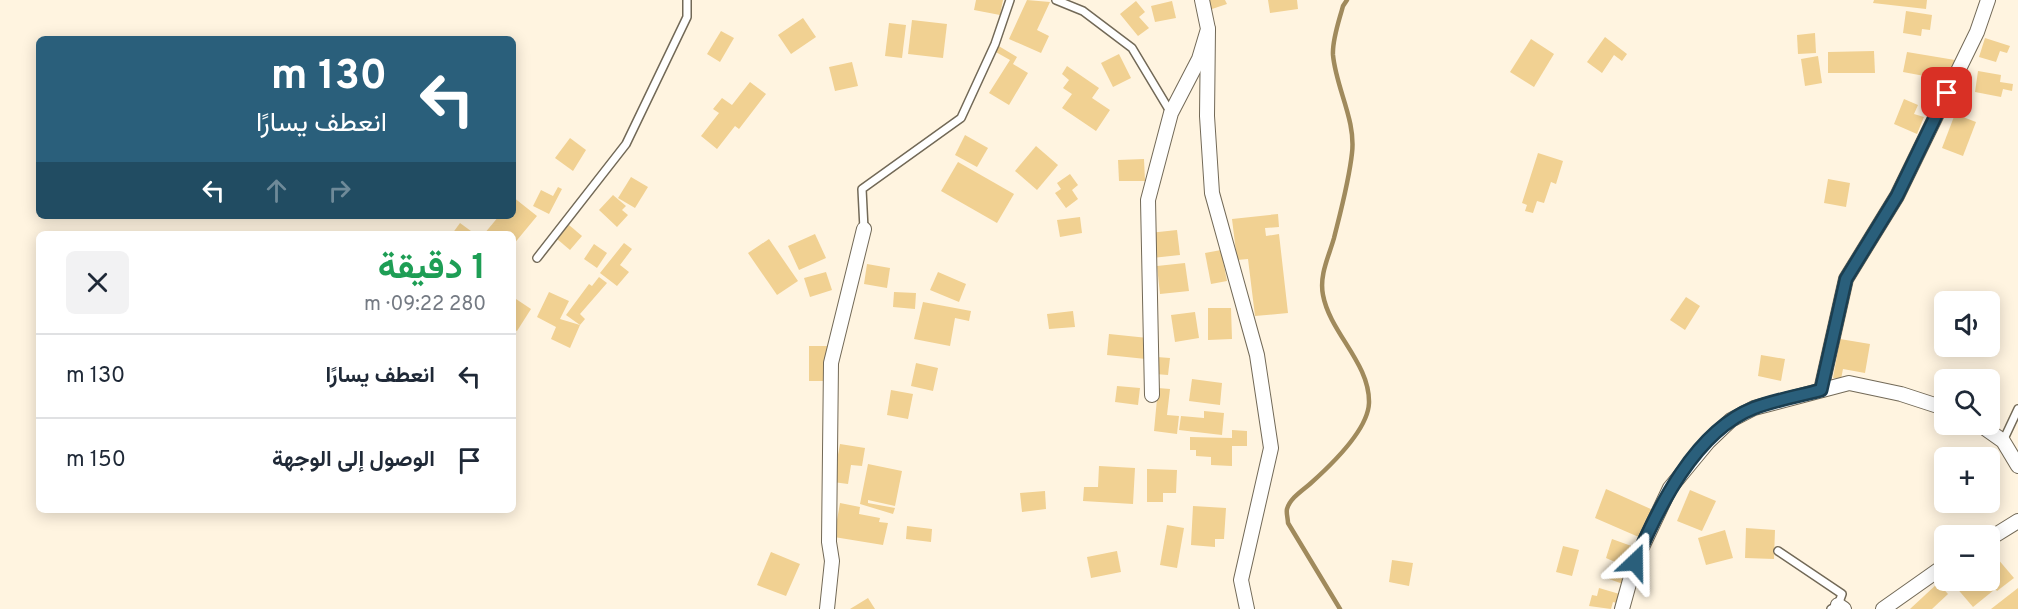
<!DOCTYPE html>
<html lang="ar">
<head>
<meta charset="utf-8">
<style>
  body { margin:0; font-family:Overpass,Vazirmatn,sans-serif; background:#f2f2f3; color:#1f2937; direction:rtl; height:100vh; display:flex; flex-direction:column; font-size:22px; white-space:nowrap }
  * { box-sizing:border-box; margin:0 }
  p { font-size:20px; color:#747a83 }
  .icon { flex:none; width:33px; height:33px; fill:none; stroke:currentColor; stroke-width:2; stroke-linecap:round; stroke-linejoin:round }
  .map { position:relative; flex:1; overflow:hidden; direction:ltr }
  .details { position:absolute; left:36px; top:231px; width:480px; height:282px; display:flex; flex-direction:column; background:#fff; border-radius:9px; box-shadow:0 3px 15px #0003; direction:rtl }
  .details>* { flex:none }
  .hud { position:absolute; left:36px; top:36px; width:480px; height:183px; border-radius:9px; box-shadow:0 3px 15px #0003; direction:rtl; background:#2a5f7b; color:#fff; overflow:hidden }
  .tools { position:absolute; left:1934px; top:291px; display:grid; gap:12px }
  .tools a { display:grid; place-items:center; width:66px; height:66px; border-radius:9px; background:#fff; box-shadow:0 3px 15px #0003; font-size:30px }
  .pin { position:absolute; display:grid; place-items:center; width:51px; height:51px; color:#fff; margin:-26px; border-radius:12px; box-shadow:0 3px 9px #0006 }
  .me { position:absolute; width:66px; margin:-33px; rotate:23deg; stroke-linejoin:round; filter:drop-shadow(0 0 4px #0008) }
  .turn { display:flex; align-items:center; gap:21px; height:126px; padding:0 30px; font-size:27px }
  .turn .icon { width:78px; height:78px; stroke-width:2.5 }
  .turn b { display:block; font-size:42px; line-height:51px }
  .lanes { display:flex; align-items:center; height:57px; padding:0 30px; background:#0003; justify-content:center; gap:30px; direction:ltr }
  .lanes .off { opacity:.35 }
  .round { display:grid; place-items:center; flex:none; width:63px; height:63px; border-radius:9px; background:#f2f2f3 }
  .overview { display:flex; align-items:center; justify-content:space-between; height:102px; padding:0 30px }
  h1 { font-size:36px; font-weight:700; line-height:45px; color:#1e9e55 }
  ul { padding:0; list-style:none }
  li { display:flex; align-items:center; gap:18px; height:84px; padding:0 30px; border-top:2px solid #e0e1e3 }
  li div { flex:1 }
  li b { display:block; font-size:22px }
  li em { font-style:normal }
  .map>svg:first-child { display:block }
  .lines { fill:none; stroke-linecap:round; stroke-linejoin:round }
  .stream { stroke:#a08a5c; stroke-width:4.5 }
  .building { fill:#f1d192 }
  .lane-casing { stroke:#726957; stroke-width:10 }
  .street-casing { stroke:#726957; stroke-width:16 }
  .lane { stroke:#fff; stroke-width:7 }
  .street { stroke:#fff; stroke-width:14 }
  .route-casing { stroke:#1b3e50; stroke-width:15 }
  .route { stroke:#2a5f7b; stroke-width:10 }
</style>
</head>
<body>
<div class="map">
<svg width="2018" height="609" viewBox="0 0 2018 609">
  <rect width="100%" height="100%" fill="#fff4e0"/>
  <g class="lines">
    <path class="stream" d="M1340 609 1288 523C1288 519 1286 513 1287 509 1290 498 1303 490 1311 483 1330 466 1368 430 1369 403 1370 363 1330 333 1323 295 1319 275 1329 256 1334 238 1341 210 1349 181 1352 153 1356 120 1336 88 1333 55 1332 40 1339 21 1343 6L1347 0"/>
  </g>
  <g class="building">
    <polygon points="976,0 1003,0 1000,15 974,10"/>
    <polygon points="1027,0 1050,2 1037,30 1049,36 1041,53 1009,39"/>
    <polygon points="1205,0 1225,0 1227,4 1209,10"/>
    <polygon points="1268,0 1297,0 1298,9 1270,13"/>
    <polygon points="1874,0 1927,0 1926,9 1873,3"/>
    <polygon points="1136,1 1145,12 1139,17 1149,28 1138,36 1120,14"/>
    <polygon points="1172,1 1176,18 1155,22 1151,6"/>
    <polygon points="1906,11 1932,15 1930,30 1922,29 1921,36 1903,33"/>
    <polygon points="803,18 816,37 791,54 778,35"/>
    <polygon points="912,20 947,24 943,58 908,54"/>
    <polygon points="889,23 906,25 902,58 885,56"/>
    <polygon points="721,31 734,38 720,62 707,54"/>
    <polygon points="1815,33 1816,53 1798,54 1797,35"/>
    <polygon points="1605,37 1627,54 1622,61 1614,55 1602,73 1587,62"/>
    <polygon points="1985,38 2010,46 2007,53 2000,51 1996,62 1979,57"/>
    <polygon points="1531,39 1554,54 1534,87 1510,72"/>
    <polygon points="997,45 1017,57 1013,64 1028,73 1009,105 989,93 1010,60 994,51"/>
    <polygon points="1874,51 1875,73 1828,73 1828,52"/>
    <polygon points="1907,52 1955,60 1951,81 1903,72"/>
    <polygon points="1119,54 1131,78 1113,87 1101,63"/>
    <polygon points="1818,56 1822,83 1805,86 1801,59"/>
    <polygon points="852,62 858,86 835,91 829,67"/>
    <polygon points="1067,66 1099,88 1092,98 1110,110 1096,131 1062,108 1072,94 1063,88 1069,80 1062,74"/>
    <polygon points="1978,71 2001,75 2000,82 2013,84 2012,91 2003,89 2001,97 1975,92"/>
    <polygon points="750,82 766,94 739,129 735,126 717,149 701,136 719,113 713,109 722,98 732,105"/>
    <polygon points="1904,99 1918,105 1914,114 1924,117 1917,134 1894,124"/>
    <polygon points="1955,114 1976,122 1963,156 1942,148"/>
    <polygon points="965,135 988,148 977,167 955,155"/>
    <polygon points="570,138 586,150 573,171 555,158"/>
    <polygon points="1036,146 1058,165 1037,190 1015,171"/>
    <polygon points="1538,153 1563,161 1556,184 1551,182 1544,203 1537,201 1533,213 1525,211 1527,205 1522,203"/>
    <polygon points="1144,159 1145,181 1119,181 1118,160"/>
    <polygon points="958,162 1014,194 997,223 941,191"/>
    <polygon points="1070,174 1078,185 1072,190 1078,199 1066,208 1055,193 1061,189 1057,183"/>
    <polygon points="631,177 648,187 635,208 618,198"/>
    <polygon points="1828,179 1850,183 1846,207 1824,203"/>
    <polygon points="558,187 562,189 549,214 533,206 541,190 553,196"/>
    <polygon points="613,195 626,206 622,210 628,215 617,227 599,210"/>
    <polygon points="513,197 537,216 513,245 513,234 484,234 499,216 513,216"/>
    <polygon points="1278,214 1279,227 1265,228 1266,236 1279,234 1288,313 1255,316 1248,259 1237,260 1232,219"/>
    <polygon points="1080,217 1082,233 1060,237 1057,220"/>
    <polygon points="460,223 475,234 452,234"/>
    <polygon points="569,225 582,236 570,250 557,239"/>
    <polygon points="1177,230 1180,255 1152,258 1149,233"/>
    <polygon points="815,234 826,258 799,270 788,246"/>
    <polygon points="769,239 798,281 777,295 748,253"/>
    <polygon points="624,243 632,249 620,265 629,272 617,286 600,273"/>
    <polygon points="594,244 607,253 597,268 584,259"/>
    <polygon points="1221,250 1227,281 1211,284 1205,253"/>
    <polygon points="1185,263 1189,291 1160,294 1157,266"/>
    <polygon points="867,264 890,268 887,288 864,284"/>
    <polygon points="826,272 832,290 810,297 804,278"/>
    <polygon points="938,272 966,284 959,302 930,290"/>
    <polygon points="599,277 607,283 580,314 585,319 580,325 566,315 589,284 592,286"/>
    <polygon points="549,292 569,301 560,319 580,325 570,348 551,339 556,327 537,317"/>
    <polygon points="894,292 916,293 915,309 893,307"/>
    <polygon points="513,297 531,309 517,331 513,329"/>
    <polygon points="1686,297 1700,306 1685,330 1670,320"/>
    <polygon points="923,302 971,311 969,321 955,318 950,346 914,339"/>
    <polygon points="1208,308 1231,308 1232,339 1208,340"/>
    <polygon points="1073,311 1075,327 1049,329 1047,314"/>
    <polygon points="1195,312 1199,338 1175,342 1171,315"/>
    <polygon points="1109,334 1148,338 1146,359 1107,355"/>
    <polygon points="1840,339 1870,344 1865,373 1843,369 1841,379 1833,378"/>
    <polygon points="809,346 829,346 828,381 809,381"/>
    <polygon points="1761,355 1785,359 1781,381 1758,376"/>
    <polygon points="1157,357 1170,358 1168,375 1155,374"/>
    <polygon points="916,363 938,368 933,391 911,386"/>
    <polygon points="1192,379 1222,383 1220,405 1189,401"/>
    <polygon points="1117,386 1140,388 1138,405 1115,402"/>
    <polygon points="1158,388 1170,389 1167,415 1179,416 1177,434 1154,431"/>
    <polygon points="891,390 913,394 908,419 887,415"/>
    <polygon points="1204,411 1224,413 1222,435 1179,430 1181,416 1204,418"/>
    <polygon points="1232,430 1247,431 1247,446 1232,446 1232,466 1211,465 1211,457 1196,456 1196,450 1190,450 1190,437 1232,438"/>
    <polygon points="840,444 865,448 862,466 851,465 848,484 833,482"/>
    <polygon points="868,464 902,471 895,506 868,500 868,503 895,508 893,514 860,504"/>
    <polygon points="1099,466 1135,468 1133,504 1083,501 1084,487 1098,487"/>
    <polygon points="1147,469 1177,470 1176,493 1163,493 1163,502 1147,502"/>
    <polygon points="1606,489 1653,510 1641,538 1595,518"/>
    <polygon points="1690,490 1716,501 1702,531 1677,521"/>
    <polygon points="1045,491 1046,509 1022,512 1020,493"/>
    <polygon points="840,503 860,507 859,514 880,518 879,522 888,523 883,545 834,537"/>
    <polygon points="1193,506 1226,508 1224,539 1215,539 1215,547 1191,545"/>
    <polygon points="1167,525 1184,528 1177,568 1160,565"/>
    <polygon points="907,526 932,529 931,542 906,539"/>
    <polygon points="1746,528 1775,530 1774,559 1745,558"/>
    <polygon points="1725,530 1733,558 1706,565 1698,538"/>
    <polygon points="1612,539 1637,548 1623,584 1609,579 1615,562 1606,558"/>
    <polygon points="1563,546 1579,550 1572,576 1556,572"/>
    <polygon points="1117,551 1121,572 1091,578 1087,557"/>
    <polygon points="771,552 800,564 786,596 757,585"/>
    <polygon points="1997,558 2014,578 1997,591 1989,580 1989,564"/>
    <polygon points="1392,560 1413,563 1409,586 1389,582"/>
    <polygon points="1962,580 1986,580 1994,590 1973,607 1955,586"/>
    <polygon points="1938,583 1948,594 1932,609 1910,609"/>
    <polygon points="1599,588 1623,595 1620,604 1613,602 1611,609 1589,606 1592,595 1597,596"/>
    <polygon points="2018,588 2018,609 1991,609"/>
    <polygon points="868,598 875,609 850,609"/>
  </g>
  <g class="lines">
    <g class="lane-casing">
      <g id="lane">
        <polyline points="1056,0 1083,11 1132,48 1171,113"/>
        <polyline points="864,229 862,189 961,118 995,44 1010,0"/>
        <polyline points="537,258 626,144 687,17 687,0"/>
        <polyline points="2003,441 2018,409"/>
        <polyline points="1778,551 1842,594 1838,605 1831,609"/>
      </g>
    </g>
    <g class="street-casing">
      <g id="street">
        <polyline points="1208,29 1207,116 1212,193 1257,355 1271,448 1241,580 1247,609"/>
        <polyline points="1821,390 1846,279 1897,196 1977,32 1988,0"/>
        <polyline points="1152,395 1148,200 1171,113 1199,59 1208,29 1202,0"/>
        <polyline points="1979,424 2003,441 2018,466"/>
        <polyline points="1989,539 2018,521"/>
        <polyline points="1838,605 1844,609"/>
        <polyline points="827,609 832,561 829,542 831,363 864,229"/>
        <polyline points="1622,609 1635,562 1670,488 1708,442 1731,420 1754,408 1849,383 1901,394 1944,408"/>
        <polyline points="1883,609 1944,566"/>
      </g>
    </g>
    <use href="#lane" class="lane"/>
    <use href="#street" class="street"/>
  </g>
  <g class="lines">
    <g class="route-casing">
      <path id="route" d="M1635 562C1658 508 1695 431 1754 408 1775 400 1799 396 1821 390L1846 279 1897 196 1947 93"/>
    </g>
    <use href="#route" class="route"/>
  </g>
</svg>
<div class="tools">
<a><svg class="icon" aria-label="sound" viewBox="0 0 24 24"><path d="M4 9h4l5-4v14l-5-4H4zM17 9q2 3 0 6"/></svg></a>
<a><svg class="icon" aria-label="search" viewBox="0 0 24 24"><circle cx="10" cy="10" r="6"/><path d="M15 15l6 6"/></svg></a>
<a>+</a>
<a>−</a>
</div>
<div class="pin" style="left:1947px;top:93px;background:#d93025"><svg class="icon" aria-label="arrive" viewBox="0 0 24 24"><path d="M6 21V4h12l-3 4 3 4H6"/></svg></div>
<svg class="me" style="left:1635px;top:562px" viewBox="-20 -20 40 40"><path d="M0-17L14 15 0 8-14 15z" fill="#2a5f7b" stroke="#fff" stroke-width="4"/></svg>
<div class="hud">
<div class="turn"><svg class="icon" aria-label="left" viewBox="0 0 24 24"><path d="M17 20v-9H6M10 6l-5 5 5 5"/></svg><div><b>130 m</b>انعطف يسارًا</div></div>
<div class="lanes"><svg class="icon" aria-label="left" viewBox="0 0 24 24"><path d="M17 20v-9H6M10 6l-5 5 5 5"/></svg><svg class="icon off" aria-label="ahead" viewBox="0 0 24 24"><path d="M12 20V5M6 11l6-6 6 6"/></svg><svg class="icon off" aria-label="right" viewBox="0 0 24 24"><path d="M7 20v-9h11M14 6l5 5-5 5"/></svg></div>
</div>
<section class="details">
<div class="overview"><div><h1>1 دقيقة</h1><p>280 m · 09:22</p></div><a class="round"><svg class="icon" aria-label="close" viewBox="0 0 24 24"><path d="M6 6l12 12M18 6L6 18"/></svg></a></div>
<ul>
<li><svg class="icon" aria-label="left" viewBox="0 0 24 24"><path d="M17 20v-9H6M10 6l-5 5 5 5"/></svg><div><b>انعطف يسارًا</b></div><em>130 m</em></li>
<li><svg class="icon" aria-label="arrive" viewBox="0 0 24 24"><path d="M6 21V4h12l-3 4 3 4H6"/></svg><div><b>الوصول إلى الوجهة</b></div><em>150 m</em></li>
</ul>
</section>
</div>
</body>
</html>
